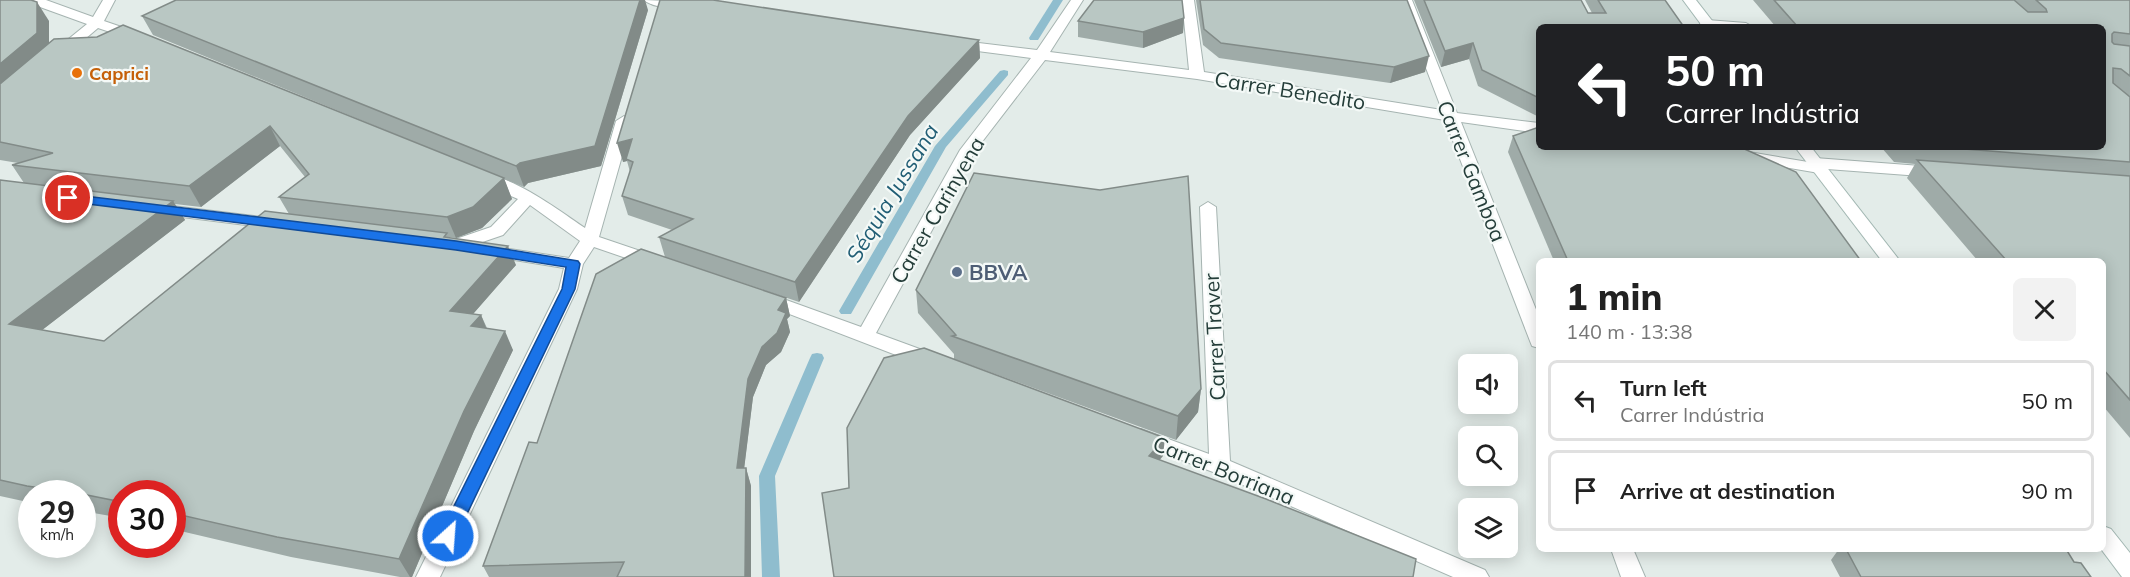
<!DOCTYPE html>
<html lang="en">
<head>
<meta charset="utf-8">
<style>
  body { margin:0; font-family:Mulish,sans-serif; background:#f2f2f2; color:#222; height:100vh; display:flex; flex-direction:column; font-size:22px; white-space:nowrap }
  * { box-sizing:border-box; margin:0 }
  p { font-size:20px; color:#767676 }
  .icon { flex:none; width:33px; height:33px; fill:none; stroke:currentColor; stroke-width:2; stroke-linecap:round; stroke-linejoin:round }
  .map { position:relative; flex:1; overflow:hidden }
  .drawer { position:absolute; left:1536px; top:258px; width:570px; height:294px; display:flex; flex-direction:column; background:#fff; border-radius:9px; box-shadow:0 3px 15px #0003 }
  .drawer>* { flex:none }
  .top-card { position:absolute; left:1536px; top:24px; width:570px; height:126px; border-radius:9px; box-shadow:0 3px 15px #0003; background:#202124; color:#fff; overflow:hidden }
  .tools { position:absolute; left:1458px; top:354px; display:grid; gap:12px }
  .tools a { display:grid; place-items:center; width:60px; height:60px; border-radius:9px; background:#fff; box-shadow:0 3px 15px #0003; font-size:30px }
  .speed { position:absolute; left:18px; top:480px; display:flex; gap:12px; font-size:30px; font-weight:700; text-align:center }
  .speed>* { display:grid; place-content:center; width:78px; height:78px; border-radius:50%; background:#fff; box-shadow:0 3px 15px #0003; line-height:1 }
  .speed small { font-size:15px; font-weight:400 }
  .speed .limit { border:9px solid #d22; background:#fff; color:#111 }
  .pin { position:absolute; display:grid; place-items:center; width:51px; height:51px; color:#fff; margin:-26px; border:3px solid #fff; border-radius:50%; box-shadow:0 2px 6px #0007 }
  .me { position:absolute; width:66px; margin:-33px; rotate:26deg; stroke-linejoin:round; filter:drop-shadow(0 0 4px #0008) }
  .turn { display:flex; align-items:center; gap:21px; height:126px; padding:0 30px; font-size:27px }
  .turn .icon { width:78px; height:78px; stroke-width:2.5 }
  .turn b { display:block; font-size:42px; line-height:51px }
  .round { display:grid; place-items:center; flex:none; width:63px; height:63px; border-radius:9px; background:#f2f2f2 }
  .head { display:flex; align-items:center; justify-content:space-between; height:102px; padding:0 30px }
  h1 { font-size:36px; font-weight:800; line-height:45px }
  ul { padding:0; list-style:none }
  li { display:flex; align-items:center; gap:18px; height:81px; margin:0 12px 9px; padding:0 18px; border:3px solid #e0e0e0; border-radius:9px }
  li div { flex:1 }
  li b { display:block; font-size:22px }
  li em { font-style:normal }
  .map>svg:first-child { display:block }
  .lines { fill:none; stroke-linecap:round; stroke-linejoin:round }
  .stream { fill:#8fbdce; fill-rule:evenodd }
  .street-casing { stroke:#a6b4b1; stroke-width:2 }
  .secondary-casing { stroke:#a2b7b2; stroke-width:2 }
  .street { fill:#fff; fill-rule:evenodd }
  .secondary { fill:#fff; fill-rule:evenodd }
  .wall { fill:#9faba8; fill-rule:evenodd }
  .shaded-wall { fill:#828b88 }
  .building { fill:#b9c7c3; stroke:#828b88; stroke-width:1.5 }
  .route { fill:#1a73e8; stroke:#114b97; stroke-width:1.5 }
  .food-dot { fill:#e8710a; stroke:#f4f9f7; stroke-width:2 }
  .service-dot { fill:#5c6f8a; stroke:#f4f9f7; stroke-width:2 }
  .labels { text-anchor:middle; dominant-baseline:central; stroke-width:4.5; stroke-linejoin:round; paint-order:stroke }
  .far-food-label { font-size:18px; font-weight:bold; fill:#c56008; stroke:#f4f9f7; text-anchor:start }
  .street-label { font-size:21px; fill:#243d39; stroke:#f4f9f7 }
  .service-label { font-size:21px; font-weight:bold; fill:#4e5e75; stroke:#f4f9f7; text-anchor:start }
  .water-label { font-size:22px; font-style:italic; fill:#215e75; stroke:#f4f9f7 }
</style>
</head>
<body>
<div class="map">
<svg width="2130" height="577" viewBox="0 0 2130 577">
  <rect width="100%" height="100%" fill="#e3ece9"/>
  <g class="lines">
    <g class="stream">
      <polygon points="1053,0 1063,0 1038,40 1030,40 1029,38"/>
      <polygon points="1004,70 1008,71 1008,75 946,147 851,314 841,314 839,311 935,146 1000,71"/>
      <polygon points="817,353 822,354 824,358 775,476 780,577 762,577 759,476 810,358 812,354"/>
    </g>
    <g class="street-casing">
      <g id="street">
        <polygon points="28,0 46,0 93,17 103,0 115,0 104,21 142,34 144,37 137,41 98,28 65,56 55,56 53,53 55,50 87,24 29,3"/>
        <path d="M644 0 689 2 691 5C683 12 651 7 644 0Z"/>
        <polygon points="1071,0 1083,0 1050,52 1189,70 1182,0 1194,0 1204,72 1442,110 1400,0 1412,0 1457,113 1539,123 1539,133 1461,122 1539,317 1539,348 1532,346 1530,341 1445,120 1197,79 1045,60 975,151 876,333 936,355 939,360 936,365 929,367 922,365 758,302 755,298 758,294 764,292 861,327 960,150 1031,58 954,48 947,44 954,40 1037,50"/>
        <polygon points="1707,20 1746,23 1753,27 1702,27 1700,24 1702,21"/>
        <path d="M624 116 632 121 599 237 661 258 664 262 661 266 655 268 594 247 583 264 577 289 440 577H416L559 289 564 268 489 256 483 255 480 251 483 247 489 246 569 258 580 241 530 205 503 235 462 249H450L447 245 450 241 491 227 518 199 479 182 477 179 479 176C505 169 564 214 585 228L616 121Z"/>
        <polygon points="1749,152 1808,162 1815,158 1934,167 1942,172 1934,177 1827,169 1819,173 1743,160 1741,157 1743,154"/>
        <polygon points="1208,202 1216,207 1230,461 1485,570 1489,577 1453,577 1213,472 1134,442 1131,437 1134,432 1141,429 1209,454 1200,207"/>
        <polygon points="156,204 278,219 284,220 286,224 284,228 278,229 150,213 148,209 150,205"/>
        <polygon points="1611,549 1633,549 1645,577 1621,577"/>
      </g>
    </g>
    <g class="secondary-casing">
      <g id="secondary">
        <polygon points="1683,0 1696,0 1717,27 1703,27"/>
        <polygon points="1795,147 1811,147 1900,261 1882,261"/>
        <polygon points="2103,526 2111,529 2130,553 2130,577 2122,577 2101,549 2103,549"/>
      </g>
    </g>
    <use href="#street" class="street"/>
    <use href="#secondary" class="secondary"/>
  </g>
  <g class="wall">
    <path d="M0 0 49 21V43L429 148 153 35 142 16 648 10 601 166 528 183 524 187 504 179 512 199 482 228 456 238 449 237 450 238 516 265 473 314 481 315 487 328 513 350 474 431 412 577H400L291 557 172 529V494H122V518L82 511V494H32V503L0 496V180L24 183 12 165 18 163 0 160ZM280 146 305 177 279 197 289 214 104 341 42 330 185 220 175 204 201 207Z"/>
    <polygon points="660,0 979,40 980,58 910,135 799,302 665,257 659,237 672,230 628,215 622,196 630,172 627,161 623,162"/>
    <polygon points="1196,0 1407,0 1425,72 1390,83 1219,58 1203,45"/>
    <polygon points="1414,0 1581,0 1588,13 1592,13 1585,0 1665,0 1539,27 1539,117 1478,86 1469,59 1441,67"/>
    <polygon points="1753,0 2130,0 2130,438 2103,406 2103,261 1978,261 1907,178 1915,164 1894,162 1881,147 2103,147 2103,27 1776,27"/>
    <polygon points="1184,18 1183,33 1143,48 1078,37 1078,21"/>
    <polygon points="1513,136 1861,261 1554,261 1508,152"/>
    <polygon points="916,290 1201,389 1198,412 1176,440 954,359 954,354 918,313"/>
    <polygon points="786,298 790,316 787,319 790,332 781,352 766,365 753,397 744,468 746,468 751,486 751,577 489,577 483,566 537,443"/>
    <polygon points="1839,549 2066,549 2074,562 2091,577 1840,577 1831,560"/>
  </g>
  <g class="shaded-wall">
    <polygon points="640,0 645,0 648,10 601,166 528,183 524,187 516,166 520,163"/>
    <polygon points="37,2 49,21 49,52 0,94 0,64"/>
    <polygon points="1184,18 1183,33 1143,48 1143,32"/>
    <polygon points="979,40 980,58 910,135 799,302 795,282 908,116"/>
    <polygon points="1473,43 1469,59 1441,67 1445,51"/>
    <polygon points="1429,56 1425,72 1390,83 1394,67"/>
    <polygon points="270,126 280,146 201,207 189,186"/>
    <polygon points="632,139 627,161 623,162 617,143"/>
    <polygon points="504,178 512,199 482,228 456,238 447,217"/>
    <polygon points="173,201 185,220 24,344 9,324"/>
    <polygon points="508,246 516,265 459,330 450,311"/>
    <polygon points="786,298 790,316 787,319 790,332 781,352 766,365 753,397 742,486 737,468 748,379 778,310"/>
    <polygon points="481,315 489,335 471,326"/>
    <polygon points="505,331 513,350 474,431 412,577 410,577 399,559 464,411"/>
    <polygon points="1201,389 1198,412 1176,440 1178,416"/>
    <polygon points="1165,438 1163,456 1148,474 1149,456"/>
    <polygon points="746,468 751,486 751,577 745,577"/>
  </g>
  <g class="building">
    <polygon points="0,0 31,0 37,2 37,33 0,64"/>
    <polygon points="176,0 640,0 595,146 520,163 516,166 142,16"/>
    <polygon points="660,0 713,0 979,40 908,116 795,282 659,237 693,219 622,196 633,162 626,159 632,139 617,143"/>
    <polygon points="1094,0 1182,0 1184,18 1143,32 1078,21"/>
    <polygon points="1200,0 1407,0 1429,56 1394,67 1221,43 1204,29"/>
    <polygon points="1424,0 1581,0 1588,13 1606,13 1598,0 1665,0 1684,27 1539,27 1539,98 1482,70 1473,43 1445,51"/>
    <polygon points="1774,0 2014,0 2028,12 2047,12 2046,9 2036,0 2130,0 2130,34 2114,32 2112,34 2112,42 2114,44 2130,46 2130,76 2121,69 2113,68 2113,83 2130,97 2130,162 1939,147 2103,147 2103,27 1798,27"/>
    <polygon points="123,25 504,178 473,207 447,217 279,197 309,174 270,126 189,186 12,165 53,153 0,142 0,84 54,39 97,37"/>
    <polygon points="1539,127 1539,147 1740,147 1796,172 1861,261 1568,261 1513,136"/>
    <polygon points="1917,160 2130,176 2130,400 2103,369 2103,261 2007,261"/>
    <polygon points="974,173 1100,190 1188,176 1201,389 1178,416 952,336 956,335 916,290"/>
    <polygon points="0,180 173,201 9,324 104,341 265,211 447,233 444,237 508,246 450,311 481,315 471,326 505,331 464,411 399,559 277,537 172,513 172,494 122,494 122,502 82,494 27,486 0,480"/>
    <polygon points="641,249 786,298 778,310 786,313 777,333 762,347 748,379 737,468 746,468 745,577 617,577 624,562 483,566 529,442 537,443 596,274"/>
    <polygon points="924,348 1165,438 1149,456 1266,499 1416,559 1413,577 834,577 822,493 849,488 847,428 884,358"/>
    <polygon points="1846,549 2066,549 2074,562 2081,563 2091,577 1861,577"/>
  </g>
  <polygon class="route" points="68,194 456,241 578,261 580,264 575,289 454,541 448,543 442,541 439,536 562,289 566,267 456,250 64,201 62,198 64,196"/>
  <circle class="food-dot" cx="77" cy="73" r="6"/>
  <circle class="service-dot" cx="957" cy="272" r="6"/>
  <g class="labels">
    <g class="far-food-label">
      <text x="89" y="73">Caprici</text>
    </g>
    <g class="street-label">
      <text transform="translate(1290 90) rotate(9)">Carrer Benedito</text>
      <text transform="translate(1472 171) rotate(68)">Carrer Gamboa</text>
      <text transform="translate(937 210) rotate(-60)">Carrer Carinyena</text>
      <text transform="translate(1214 337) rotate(-93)">Carrer Traver</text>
      <text transform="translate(1224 470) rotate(22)">Carrer Borriana</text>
    </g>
    <g class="service-label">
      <text x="969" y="272">BBVA</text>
    </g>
    <g class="water-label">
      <text transform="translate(892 193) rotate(-59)">Séquia Jussana</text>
    </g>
  </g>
</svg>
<div class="tools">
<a><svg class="icon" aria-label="sound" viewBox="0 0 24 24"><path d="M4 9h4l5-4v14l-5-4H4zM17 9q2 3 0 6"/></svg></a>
<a><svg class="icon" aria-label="search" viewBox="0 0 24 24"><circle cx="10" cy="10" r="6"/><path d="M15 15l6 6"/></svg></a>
<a><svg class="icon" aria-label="layers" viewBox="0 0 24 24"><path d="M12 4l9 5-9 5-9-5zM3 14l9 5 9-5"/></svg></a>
</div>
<div class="speed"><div>29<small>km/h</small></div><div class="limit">30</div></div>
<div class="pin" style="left:68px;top:198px;background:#d93025"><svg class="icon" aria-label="arrive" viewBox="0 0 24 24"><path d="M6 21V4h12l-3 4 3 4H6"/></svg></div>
<svg class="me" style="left:448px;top:536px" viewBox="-20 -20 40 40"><circle r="17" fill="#1a73e8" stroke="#fff" stroke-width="3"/><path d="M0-11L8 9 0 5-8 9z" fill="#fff"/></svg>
<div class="top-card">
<div class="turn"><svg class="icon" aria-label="left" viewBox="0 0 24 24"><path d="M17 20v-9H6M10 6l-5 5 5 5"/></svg><div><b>50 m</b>Carrer Indústria</div></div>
</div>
<section class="drawer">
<div class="head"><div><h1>1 min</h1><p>140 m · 13:38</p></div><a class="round"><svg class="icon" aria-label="close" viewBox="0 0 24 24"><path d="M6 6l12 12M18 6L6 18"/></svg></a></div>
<ul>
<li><svg class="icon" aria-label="left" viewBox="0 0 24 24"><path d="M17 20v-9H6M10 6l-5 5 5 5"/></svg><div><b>Turn left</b><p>Carrer Indústria</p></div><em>50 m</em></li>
<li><svg class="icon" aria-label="arrive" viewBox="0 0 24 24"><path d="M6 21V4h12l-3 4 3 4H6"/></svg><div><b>Arrive at destination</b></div><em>90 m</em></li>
</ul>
</section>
</div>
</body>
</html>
